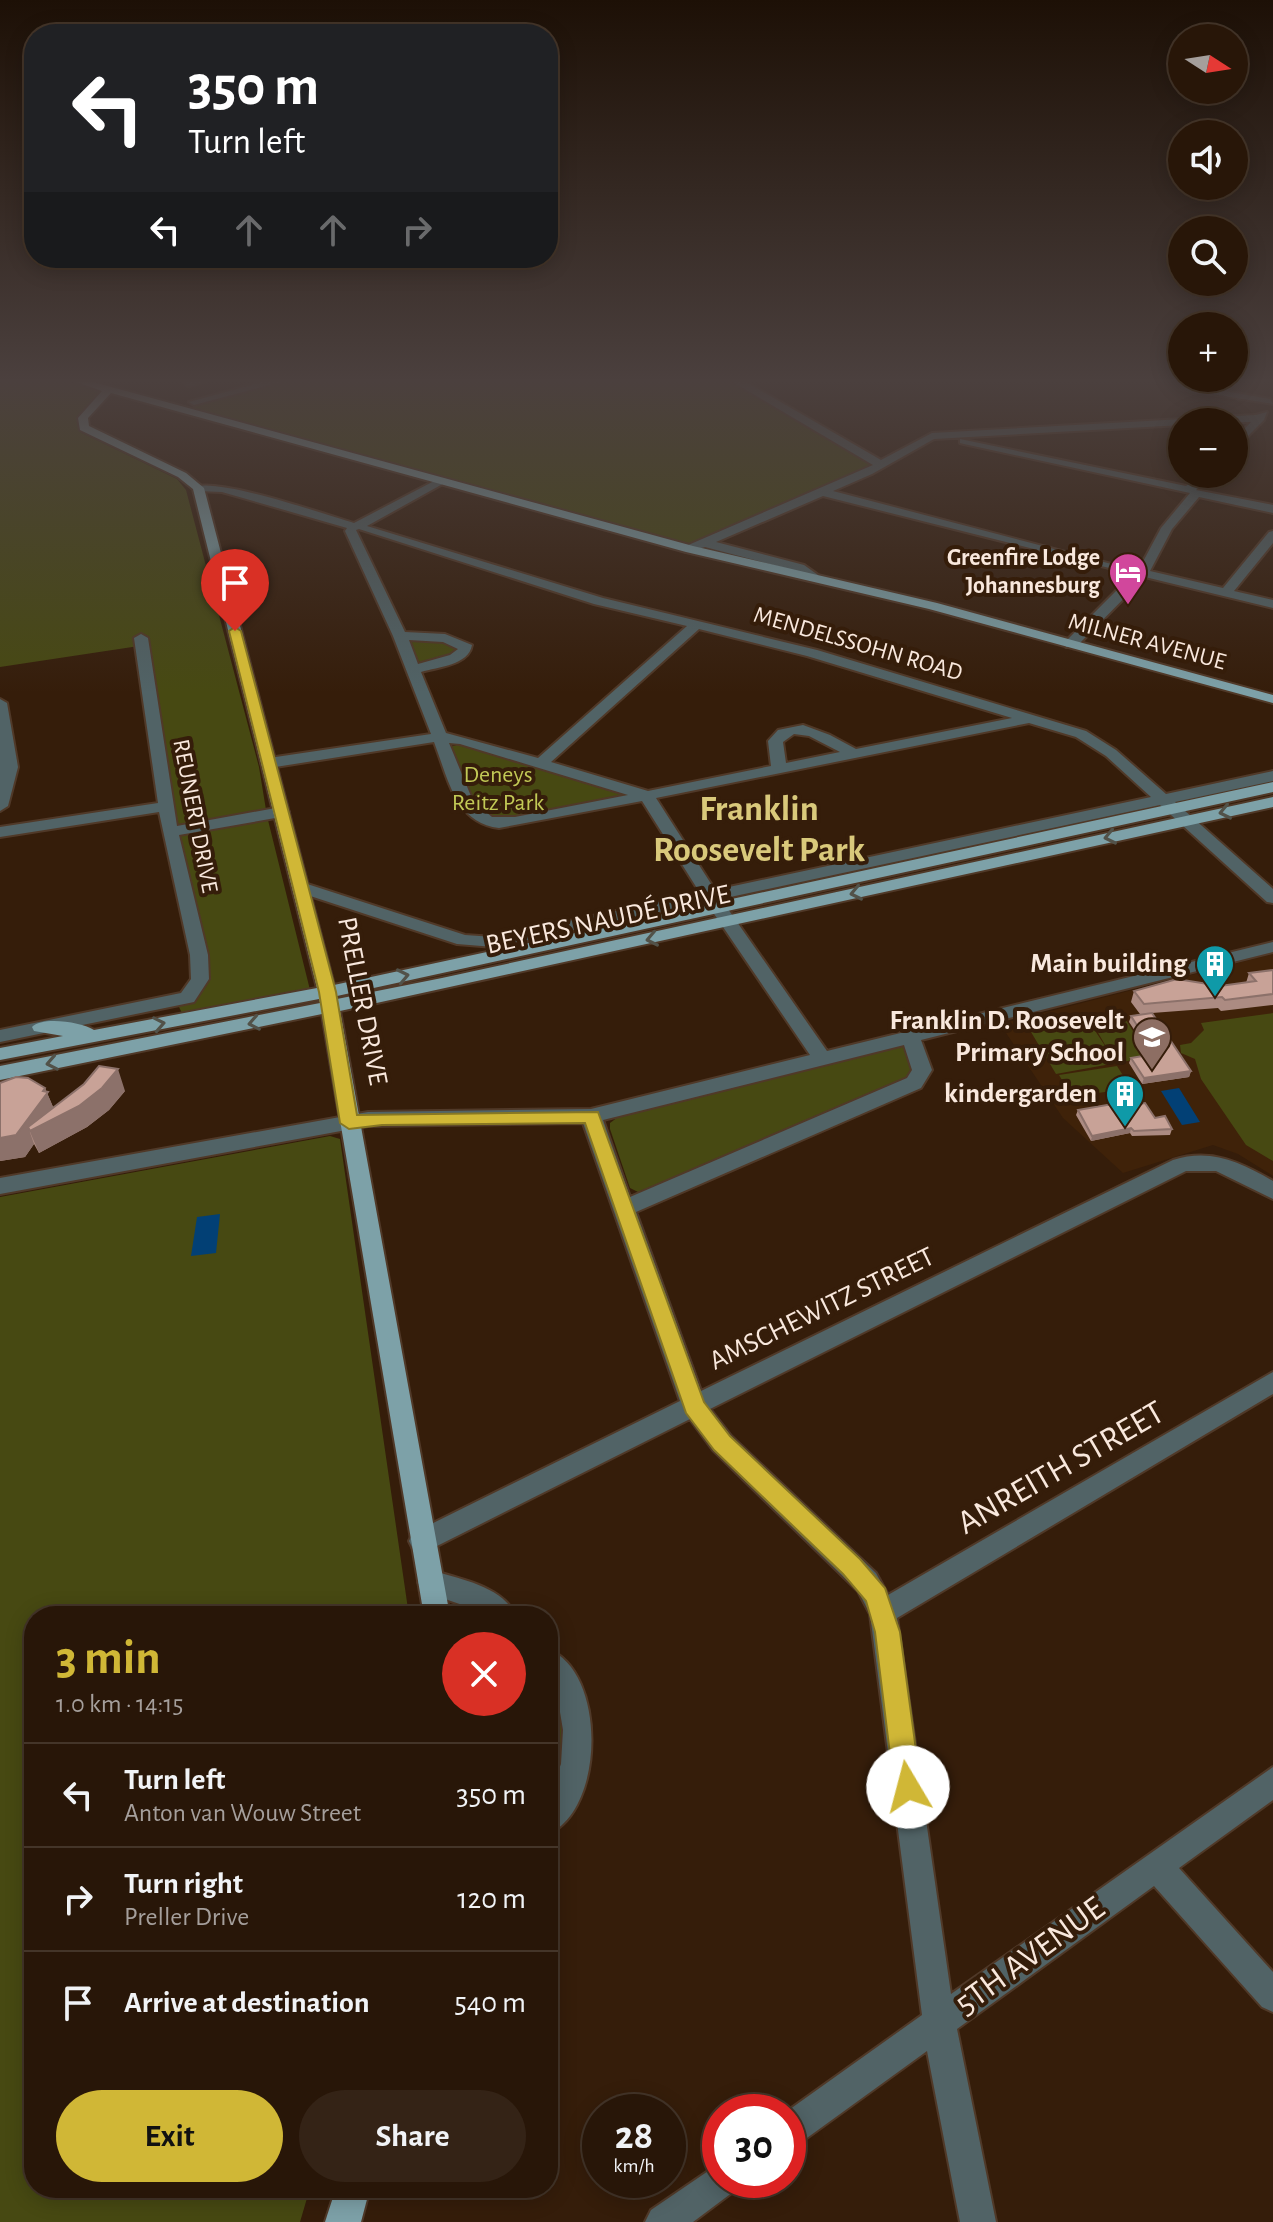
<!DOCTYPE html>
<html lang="en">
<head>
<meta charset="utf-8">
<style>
  body { margin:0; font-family:"Alegreya Sans",sans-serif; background:#342316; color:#f1f3f6; height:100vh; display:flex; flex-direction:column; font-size:30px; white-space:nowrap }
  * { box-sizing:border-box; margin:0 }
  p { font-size:26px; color:#a59f9c }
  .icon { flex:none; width:44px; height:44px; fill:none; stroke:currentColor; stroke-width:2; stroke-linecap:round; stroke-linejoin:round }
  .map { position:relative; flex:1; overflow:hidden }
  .panel { position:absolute; left:24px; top:1606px; width:534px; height:592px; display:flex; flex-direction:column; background:#281608; border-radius:32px; box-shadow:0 4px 20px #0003,0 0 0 2px #443529 }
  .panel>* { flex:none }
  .hud { position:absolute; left:24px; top:24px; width:534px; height:244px; border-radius:32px; box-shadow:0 4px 20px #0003,0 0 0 2px #443529; background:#202124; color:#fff; overflow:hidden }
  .needle { width:52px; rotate:102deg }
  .fabs { position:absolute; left:1168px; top:24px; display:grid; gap:16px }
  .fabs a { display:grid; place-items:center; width:80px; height:80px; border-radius:50%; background:#281608; box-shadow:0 4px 20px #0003,0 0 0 2px #443529; font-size:40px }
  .speed { position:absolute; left:582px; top:2094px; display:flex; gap:16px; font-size:40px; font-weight:700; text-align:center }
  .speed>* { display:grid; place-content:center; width:104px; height:104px; border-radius:50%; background:#281608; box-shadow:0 4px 20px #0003,0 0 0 2px #443529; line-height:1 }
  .speed small { font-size:20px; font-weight:400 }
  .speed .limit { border:12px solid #d22; background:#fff; color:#111 }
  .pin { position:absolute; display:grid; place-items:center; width:68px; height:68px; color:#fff; margin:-82px -34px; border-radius:50% 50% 50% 0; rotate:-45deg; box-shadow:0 0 8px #0007 }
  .pin .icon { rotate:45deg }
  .me { position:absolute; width:88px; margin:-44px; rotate:352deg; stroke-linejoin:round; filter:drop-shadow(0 0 6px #0008) }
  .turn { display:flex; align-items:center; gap:28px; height:168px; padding:0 32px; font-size:36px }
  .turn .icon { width:104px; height:104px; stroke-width:2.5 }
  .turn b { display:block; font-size:56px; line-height:68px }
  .lanes { display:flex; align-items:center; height:76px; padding:0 32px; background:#0003; justify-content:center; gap:40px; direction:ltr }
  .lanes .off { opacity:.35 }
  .round { display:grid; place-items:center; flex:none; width:84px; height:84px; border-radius:42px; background:#342316 }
  .head { display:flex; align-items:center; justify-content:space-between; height:136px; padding:0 32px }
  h1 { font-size:48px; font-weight:600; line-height:60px; color:#d0b736 }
  .button { display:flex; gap:16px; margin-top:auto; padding:16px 32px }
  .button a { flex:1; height:92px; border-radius:48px; background:#d0b736; color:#111; font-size:32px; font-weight:600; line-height:92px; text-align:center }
  .button a+a { background:#342316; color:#f1f3f6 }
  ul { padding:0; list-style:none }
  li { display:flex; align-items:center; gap:24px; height:104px; padding:0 32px; border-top:2px solid #443529 }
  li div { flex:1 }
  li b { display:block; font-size:30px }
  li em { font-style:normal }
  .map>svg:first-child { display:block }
  .built { fill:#3f2209 }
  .green { fill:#474912 }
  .water { fill:#024075 }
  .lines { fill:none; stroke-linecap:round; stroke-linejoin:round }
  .minor-casing { stroke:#503928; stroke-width:4 }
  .major-casing { stroke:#503928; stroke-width:4 }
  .minor { fill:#516366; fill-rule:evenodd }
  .major { fill:#7da1a8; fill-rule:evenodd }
  .wall { fill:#ac8b82 }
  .shaded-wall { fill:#8c716a }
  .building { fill:#c8a297; stroke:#8c716a; stroke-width:2 }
  .oneway { stroke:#525249 }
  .route { fill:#d0b736; stroke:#877723; stroke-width:2 }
  .labels { text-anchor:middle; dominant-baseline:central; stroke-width:8; stroke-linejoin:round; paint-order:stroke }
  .far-poi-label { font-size:24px; font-weight:bold; fill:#f9e8dd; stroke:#351d0a; text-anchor:end }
  .far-street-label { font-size:24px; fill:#f9e8dd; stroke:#351d0a }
  .far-park-label { font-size:24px; fill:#c2c956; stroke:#351d0a }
  .street-label { font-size:28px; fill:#f9e8dd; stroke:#351d0a }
  .poi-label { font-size:28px; font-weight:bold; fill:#f9e8dd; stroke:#351d0a; text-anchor:end }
  .near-street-label { font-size:34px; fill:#f9e8dd; stroke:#351d0a }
  .district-label { font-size:36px; font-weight:bold; fill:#d9c97b; stroke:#351d0a }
</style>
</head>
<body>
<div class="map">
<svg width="1273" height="2222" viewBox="0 0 1273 2222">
  <rect width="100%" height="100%" fill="#351d0a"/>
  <polygon class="built" points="1273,954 1273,1176 1238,1154 1213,1145 1123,1173 1063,1118 1000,1024"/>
  <g class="green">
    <polygon points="0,382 68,382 104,392 77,416 80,432 177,479 186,490 259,767 267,816 311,994 182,1013 177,1003 194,973 139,646 0,667"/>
    <polygon points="276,382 738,382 881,465 690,549 191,412 194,402"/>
    <polygon points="415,640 457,643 460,653 425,664 417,661 410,643"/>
    <polygon points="461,744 622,792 623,797 515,822 479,818 449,747"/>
    <polygon points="1273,1013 1273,1161 1246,1145 1201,1079 1195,1059 1181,1053 1180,1045 1191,1043 1204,1030 1201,1023"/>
    <polygon points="1123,1015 1149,1057 1056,1074 1031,1032 1090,1023 1111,1055 1090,1019"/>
    <polygon points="897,1046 909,1048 914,1078 640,1193 630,1188 610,1129 610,1123 618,1117"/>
    <polygon points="1117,1066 1131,1088 1072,1097 1059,1075"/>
    <polygon points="330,1136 340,1139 409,1616 34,1616 34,2188 310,2188 300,2222 0,2222 0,1197"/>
    <polygon points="548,1672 557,1682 570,1767 548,1810"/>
  </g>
  <g class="water">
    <polygon points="1179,1088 1200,1122 1182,1125 1161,1091"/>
    <polygon points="220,1214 216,1253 191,1256 197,1217"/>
  </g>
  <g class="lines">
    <g class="minor-casing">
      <g id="minor">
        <polygon points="203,382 189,386 184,383 185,382"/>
        <polygon points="262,382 280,382 194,405 189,402"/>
        <polygon points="733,382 746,382 881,460 932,433 1256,415 1267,412 1264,420 1234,450 1234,440 1251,422 1182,422 1182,425 934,439 872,474 833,491 1138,571 1161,528 1190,493 964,444 960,443 960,439 1186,486 1201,474 1214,474 1196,490 1273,505 1273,513 1199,497 1172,529 1150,571 1223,588 1269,532 1273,531 1273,543 1234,591 1273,600 1273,608 1145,577 1076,647 1066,647 1066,641 1133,574 823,496 716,542 804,565 818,575 818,581 810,581 796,571 705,547 686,552 686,546 873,465"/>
        <polygon points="1185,384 1270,399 1273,404 1181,389"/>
        <path d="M438 479 448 481 367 526 603 598 817 650 1086 731 1116 750 1166 794 1273 771V781L1175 802 1273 889V903L1267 902 1160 805 721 899 827 1051 1273 942V952L921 1040 932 1070 921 1088 636 1212 701 1391 1173 1160C1211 1148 1240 1162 1273 1181V1199L1216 1171H1186L710 1409 731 1436 876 1573 888 1595 1273 1372V1394L897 1618 951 1994 1273 1767V1800L1179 1868 1273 1972V2012L1262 2007 1154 1886 957 2029 996 2222H960L927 2051 800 2143 788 2148 786 2112 922 2015 870 1614 858 1591 713 1450 690 1419 431 1549 422 1553 413 1549 409 1541 413 1533 680 1401 583 1123 368 1126 0 1194V1178L368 1112 591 1109 810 1055 706 902 494 947 457 944 295 891 293 887 301 882 465 935 494 937 700 893 642 801 499 828C455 823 448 778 434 742L269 768 261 763 269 758 431 734 393 636 345 531 347 528 222 492 198 491 192 488C212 475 327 515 354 523ZM359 529 594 604 687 626 538 758 446 733 421 672C438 667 469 665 472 645L445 634 405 632 356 530ZM699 629 807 656 1012 718 856 749 830 735 803 725 778 730 768 741 771 766 648 791 551 762ZM409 640 443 642 458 649 450 655 418 664ZM1029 723 1076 737 1106 756 1151 797 715 890 656 798ZM794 734 809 736 840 752 786 763 783 742ZM449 743 460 744 628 795 515 817H492L473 801ZM904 1045 912 1070 907 1078 630 1197 603 1120Z"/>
        <polygon points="141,634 148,638 177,826 281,807 289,812 281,817 179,835 208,955 209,979 194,1002 0,1042 0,1030 181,993 191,979 190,955 159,812 0,837 0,827 158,803 134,638"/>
        <polygon points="0,699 7,703 18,767 8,806 0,811"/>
        <path d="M431 1570C459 1579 503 1586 516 1616H482L474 1609 422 1591 418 1582 422 1573Z"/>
        <path d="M548 1649C607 1672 605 1810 548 1834V1797L561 1764 563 1730 558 1700 548 1684Z"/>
        <polygon points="720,2163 720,2180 738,2180 733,2192 693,2222 645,2222 651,2210"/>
      </g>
    </g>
    <g class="major-casing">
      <g id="major">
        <path d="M76 382H93L693 546 937 603 1273 695V703L929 609 686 552 111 393 88 418 89 426 186 473 204 488 334 985 1273 782V792L337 996V999L442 978 1273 797V807L340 1011 450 1616H424L322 1014 0 1080V1066L320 1003 319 999 0 1060V1048L63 1036 34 1031 32 1027C42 1016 82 1022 94 1030L317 988 193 489 178 477 80 430 78 418 102 391Z"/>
        <polygon points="336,2188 370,2188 361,2222 325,2222"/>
      </g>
    </g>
    <use href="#minor" class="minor"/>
    <use href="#major" class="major"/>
  </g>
  <g class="wall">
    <polygon points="1273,970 1273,1005 1221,1011 1218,1008 1152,1013 1191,1071 1189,1077 1142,1084 1129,1063 1131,1058 1151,1055 1129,1022 1131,1016 1140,1014 1131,1002 1134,991 1220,986 1246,983 1249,973"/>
    <polygon points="0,1083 45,1088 53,1107 125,1091 109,1110 87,1127 39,1153 34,1144 25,1157 0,1161"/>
    <polygon points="1126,1106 1155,1118 1172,1129 1170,1135 1132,1136 1130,1133 1091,1141 1076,1115 1078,1110"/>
  </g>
  <g class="shaded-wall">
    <polygon points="118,1069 125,1091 109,1110 87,1127 39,1153 28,1127 34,1144 25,1157 0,1161 0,1138 45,1088 56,1114"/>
    <polygon points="1191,1071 1189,1077 1142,1084 1144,1078"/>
    <polygon points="1131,1128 1130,1133 1091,1141 1092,1136"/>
  </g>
  <g class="building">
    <polygon points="1273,970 1273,994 1225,1000 1222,997 1144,1004 1134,991 1177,979 1220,986 1256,981 1249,973"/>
    <polygon points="1152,1013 1191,1071 1144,1078 1131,1058 1155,1054 1131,1016"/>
    <polygon points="99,1066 118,1069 102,1088 79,1106 30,1131 28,1127 84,1084"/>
    <polygon points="16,1077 28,1078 45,1088 43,1091 48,1092 16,1135 0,1138 0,1083"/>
    <polygon points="1124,1102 1126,1106 1145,1103 1155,1118 1165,1116 1172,1129 1134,1131 1131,1128 1092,1136 1078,1110"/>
  </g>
  <defs><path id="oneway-chevron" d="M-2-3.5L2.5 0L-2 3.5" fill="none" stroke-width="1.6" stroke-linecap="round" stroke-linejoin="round" transform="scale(2)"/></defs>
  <g class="oneway">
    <use href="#oneway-chevron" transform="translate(1225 812) rotate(168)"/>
    <use href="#oneway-chevron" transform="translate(1110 837) rotate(168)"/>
    <use href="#oneway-chevron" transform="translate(856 893) rotate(168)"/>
    <use href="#oneway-chevron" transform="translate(652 939) rotate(168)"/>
    <use href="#oneway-chevron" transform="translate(403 976) rotate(-12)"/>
    <use href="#oneway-chevron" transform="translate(254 1023) rotate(169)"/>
    <use href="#oneway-chevron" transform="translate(159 1024) rotate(-11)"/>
    <use href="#oneway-chevron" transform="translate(52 1063) rotate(169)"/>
  </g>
  <linearGradient id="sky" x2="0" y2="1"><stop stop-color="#1d1006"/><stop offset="0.55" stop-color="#4b403e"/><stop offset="1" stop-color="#4b403e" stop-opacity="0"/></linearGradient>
  <rect width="1273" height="693" fill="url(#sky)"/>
  <polygon class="route" points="235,627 241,631 336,992 357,1115 598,1112 704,1402 730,1436 860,1559 885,1588 900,1632 921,1787 917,1796 908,1800 898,1796 894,1787 875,1632 866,1601 843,1574 714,1450 686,1413 585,1123 382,1125 349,1129 340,1123 319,992 229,631"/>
  <defs>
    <g id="hotel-pin" transform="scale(2)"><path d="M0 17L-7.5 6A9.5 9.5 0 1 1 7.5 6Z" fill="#d1479c" stroke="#351d0a"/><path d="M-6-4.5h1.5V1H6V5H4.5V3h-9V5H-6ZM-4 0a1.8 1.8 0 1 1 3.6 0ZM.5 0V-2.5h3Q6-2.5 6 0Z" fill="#fff"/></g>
    <g id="building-pin" transform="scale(2)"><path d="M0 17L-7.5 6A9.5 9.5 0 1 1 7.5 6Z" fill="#0f9aa8" stroke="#351d0a"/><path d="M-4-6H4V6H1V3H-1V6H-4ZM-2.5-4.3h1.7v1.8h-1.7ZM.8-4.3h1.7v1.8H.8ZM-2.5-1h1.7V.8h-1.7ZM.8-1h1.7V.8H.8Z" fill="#fff"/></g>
    <g id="school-pin" transform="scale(2)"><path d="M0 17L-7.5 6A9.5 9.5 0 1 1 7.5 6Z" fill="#8d6e63" stroke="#351d0a"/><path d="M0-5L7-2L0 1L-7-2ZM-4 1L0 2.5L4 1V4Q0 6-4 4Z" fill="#fff"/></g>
  </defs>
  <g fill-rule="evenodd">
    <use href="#hotel-pin" x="1128" y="572"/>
    <use href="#building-pin" x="1215" y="964"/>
    <use href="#school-pin" x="1152" y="1037"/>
    <use href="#building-pin" x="1125" y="1094"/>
  </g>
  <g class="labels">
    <g class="far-poi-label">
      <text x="1100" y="558">Greenfire Lodge<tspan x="1100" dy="28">Johannesburg</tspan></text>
    </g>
    <g class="far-street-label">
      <text transform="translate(1147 642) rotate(15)">MILNER AVENUE</text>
      <text transform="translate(858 644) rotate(16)">MENDELSSOHN ROAD</text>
      <text transform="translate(195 816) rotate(79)">REUNERT DRIVE</text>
    </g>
    <g class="far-park-label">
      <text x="498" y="775">Deneys<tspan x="498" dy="28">Reitz Park</tspan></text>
    </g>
    <g class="street-label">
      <text transform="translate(608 920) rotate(-12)">BEYERS NAUDÉ DRIVE</text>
      <text transform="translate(362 1001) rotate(79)">PRELLER DRIVE</text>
      <text transform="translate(822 1309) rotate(-26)">AMSCHEWITZ STREET</text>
    </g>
    <g class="poi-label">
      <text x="1187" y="964">Main building</text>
      <text x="1124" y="1021">Franklin D. Roosevelt<tspan x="1124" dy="32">Primary School</tspan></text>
      <text x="1097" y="1094">kindergarden</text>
    </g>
    <g class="near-street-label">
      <text transform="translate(1061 1468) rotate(-30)">ANREITH STREET</text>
      <text transform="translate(1030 1956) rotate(-36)">5TH AVENUE</text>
    </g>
    <g class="district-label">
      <text x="759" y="809">Franklin<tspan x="759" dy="41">Roosevelt Park</tspan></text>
    </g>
  </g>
</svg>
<div class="fabs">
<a><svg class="needle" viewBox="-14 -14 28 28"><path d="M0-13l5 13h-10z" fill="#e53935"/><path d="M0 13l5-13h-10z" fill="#a59f9c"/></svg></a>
<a><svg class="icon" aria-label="sound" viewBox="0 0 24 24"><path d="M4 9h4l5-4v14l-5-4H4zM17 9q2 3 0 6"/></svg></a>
<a><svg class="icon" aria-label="search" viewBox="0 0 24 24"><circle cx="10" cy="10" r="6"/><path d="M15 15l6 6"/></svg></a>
<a>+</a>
<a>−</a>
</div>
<div class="speed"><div>28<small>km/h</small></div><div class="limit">30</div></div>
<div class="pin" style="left:235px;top:631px;background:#d93025"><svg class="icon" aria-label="arrive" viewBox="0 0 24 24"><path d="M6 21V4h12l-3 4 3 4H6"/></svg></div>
<svg class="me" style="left:908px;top:1787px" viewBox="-20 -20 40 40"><circle r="19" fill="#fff"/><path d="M0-13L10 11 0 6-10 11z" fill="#d0b736"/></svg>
<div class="hud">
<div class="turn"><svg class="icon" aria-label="left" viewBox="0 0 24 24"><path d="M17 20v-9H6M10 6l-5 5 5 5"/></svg><div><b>350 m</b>Turn left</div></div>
<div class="lanes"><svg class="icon" aria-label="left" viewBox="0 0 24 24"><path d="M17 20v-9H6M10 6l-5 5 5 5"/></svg><svg class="icon off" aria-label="ahead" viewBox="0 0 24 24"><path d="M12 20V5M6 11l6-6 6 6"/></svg><svg class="icon off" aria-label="ahead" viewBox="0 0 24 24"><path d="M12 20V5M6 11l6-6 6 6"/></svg><svg class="icon off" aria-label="right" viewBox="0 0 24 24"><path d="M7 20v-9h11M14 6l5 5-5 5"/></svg></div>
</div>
<section class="panel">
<div class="head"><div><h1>3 min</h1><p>1.0 km · 14:15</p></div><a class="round" style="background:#d93025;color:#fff"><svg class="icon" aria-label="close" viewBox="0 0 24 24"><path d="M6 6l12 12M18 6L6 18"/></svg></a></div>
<ul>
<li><svg class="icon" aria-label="left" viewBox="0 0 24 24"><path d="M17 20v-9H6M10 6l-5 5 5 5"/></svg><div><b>Turn left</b><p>Anton van Wouw Street</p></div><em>350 m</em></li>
<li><svg class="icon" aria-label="right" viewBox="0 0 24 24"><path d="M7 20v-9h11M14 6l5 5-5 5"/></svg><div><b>Turn right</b><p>Preller Drive</p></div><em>120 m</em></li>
<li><svg class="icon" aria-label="arrive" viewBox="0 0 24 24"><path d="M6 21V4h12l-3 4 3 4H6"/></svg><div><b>Arrive at destination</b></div><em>540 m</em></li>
</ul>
<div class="button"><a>Exit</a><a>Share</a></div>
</section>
</div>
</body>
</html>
